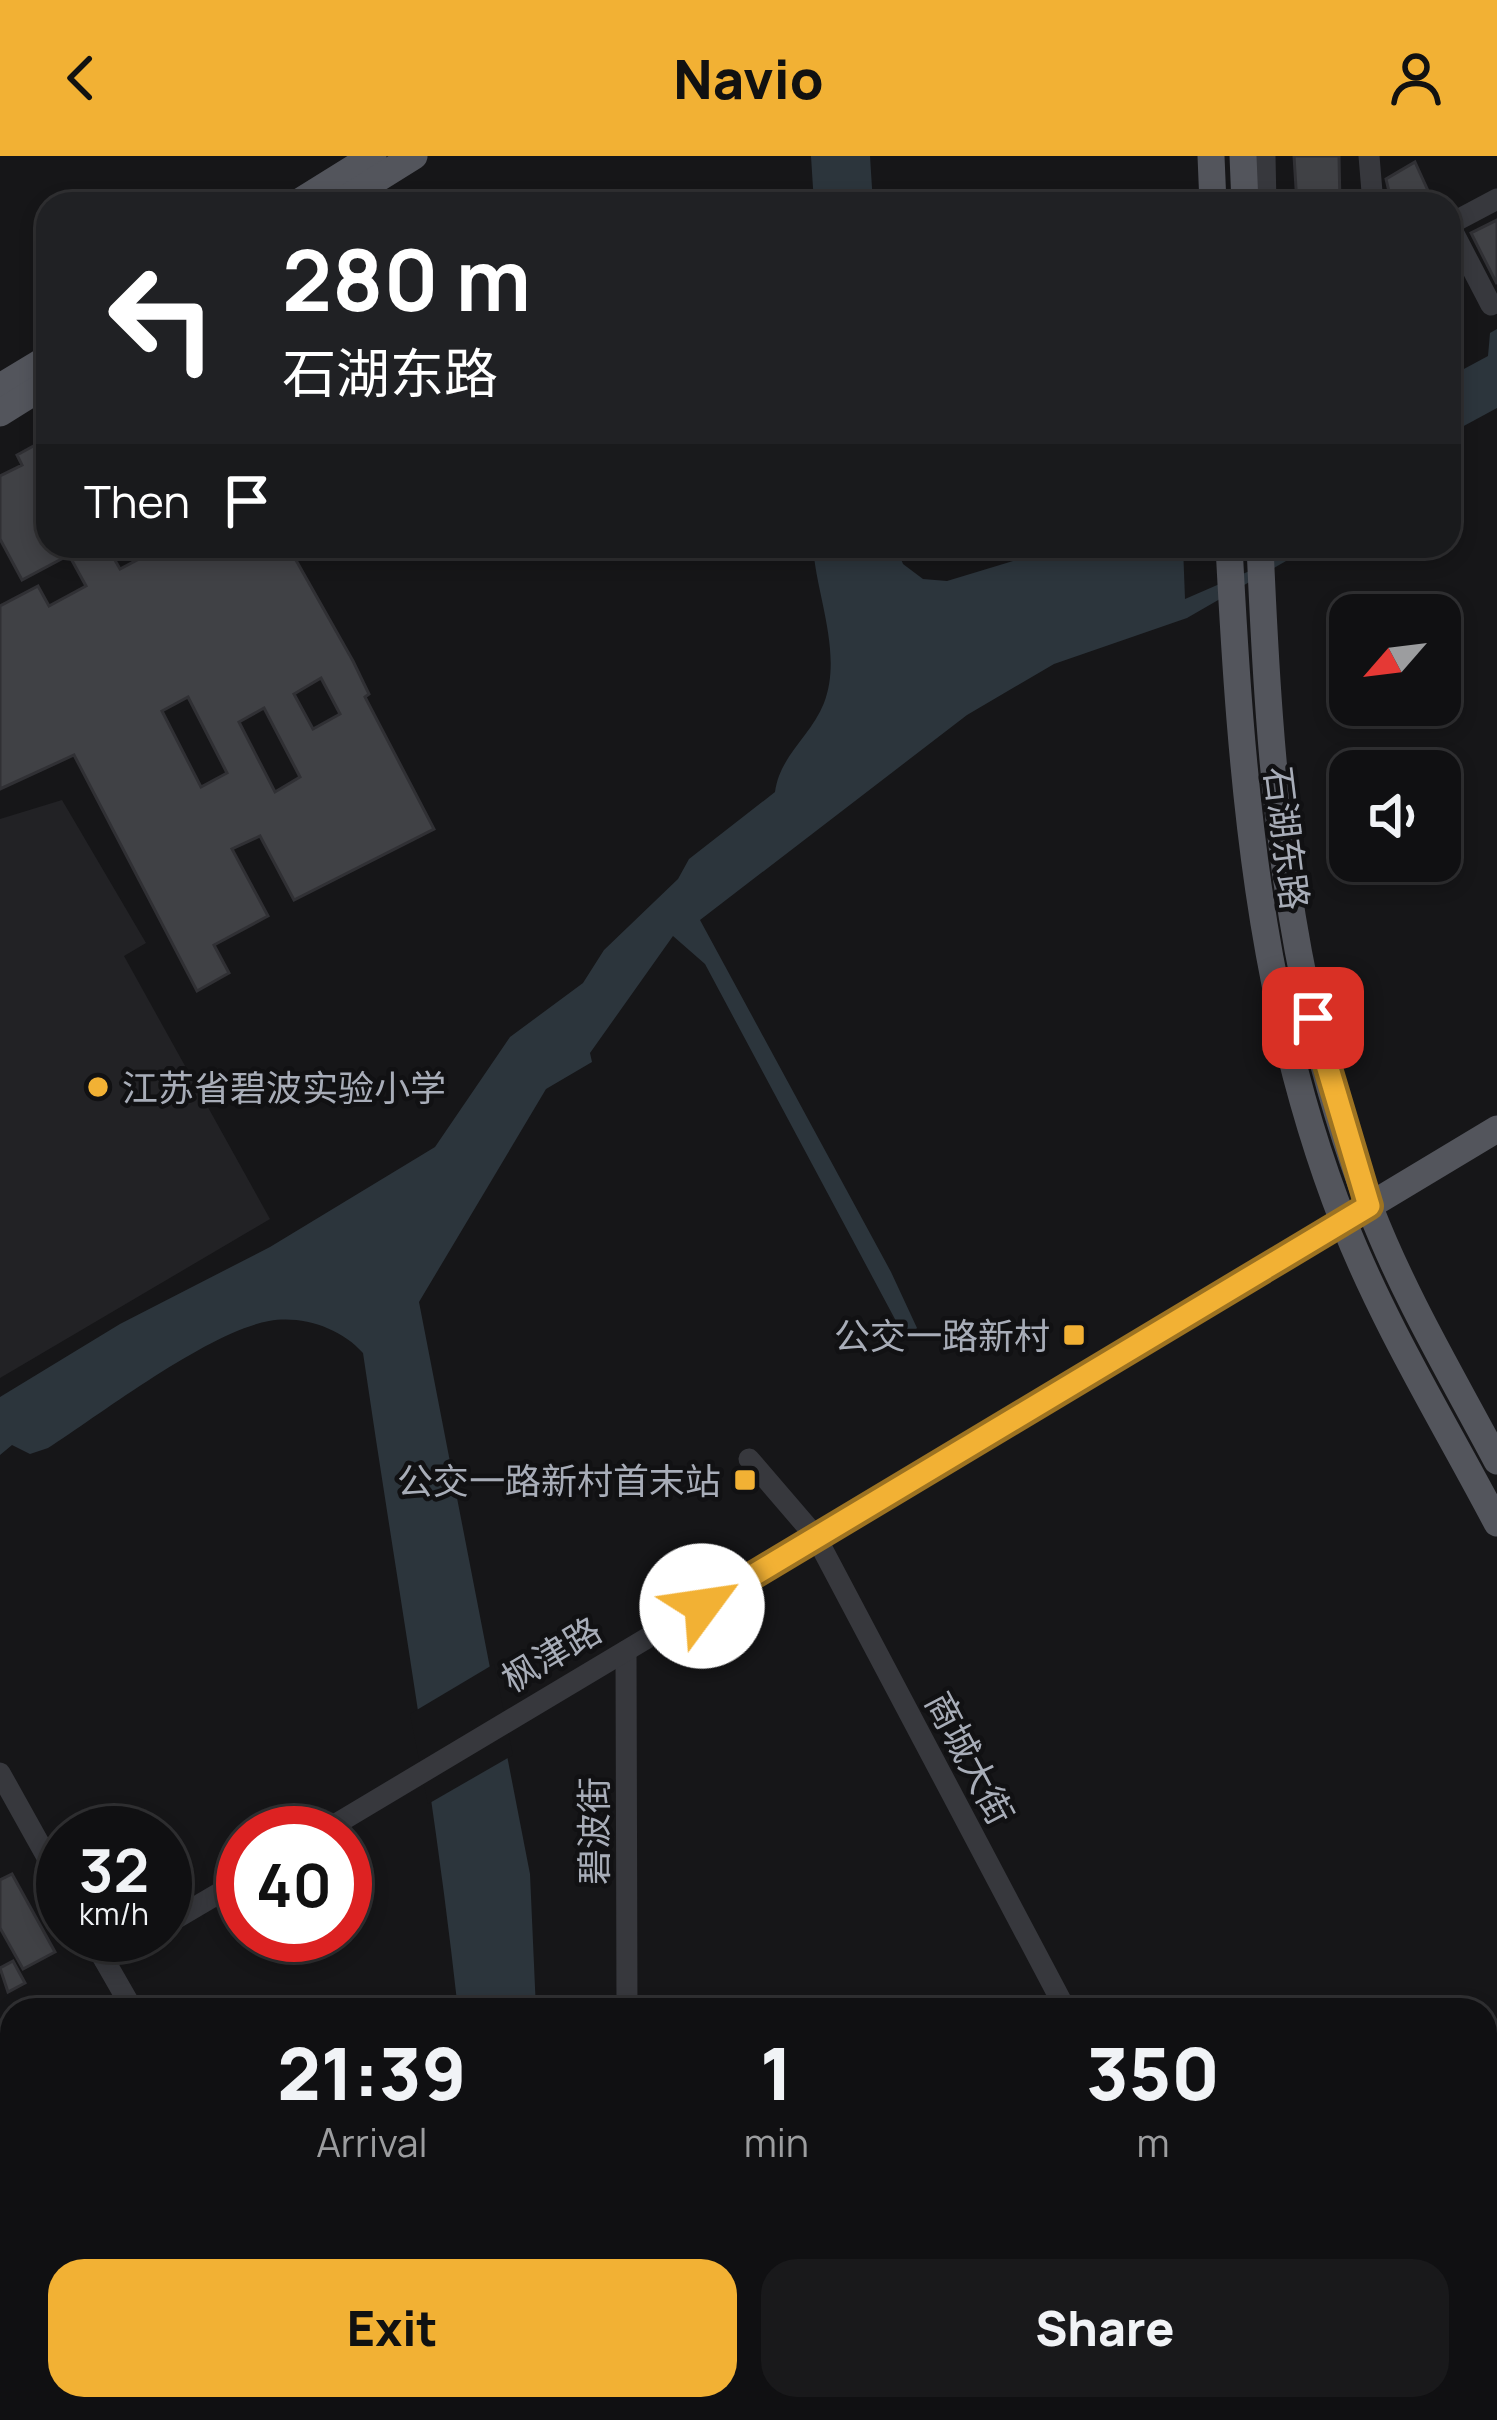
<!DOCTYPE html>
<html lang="en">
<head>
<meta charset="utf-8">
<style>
  body { margin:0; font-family:Manrope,"Noto Sans SC",sans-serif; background:#19191b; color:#f1f3f6; height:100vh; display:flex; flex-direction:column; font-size:45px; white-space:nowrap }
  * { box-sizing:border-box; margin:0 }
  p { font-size:39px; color:#9c9d9f }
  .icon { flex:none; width:66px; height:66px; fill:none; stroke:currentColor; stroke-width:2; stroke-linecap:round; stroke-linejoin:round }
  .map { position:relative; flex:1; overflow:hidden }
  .details { position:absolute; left:0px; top:1842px; width:1497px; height:423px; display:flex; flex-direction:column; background:#101012; border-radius:36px 36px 0 0; box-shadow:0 6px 18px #0003,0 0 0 3px #303032 }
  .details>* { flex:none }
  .top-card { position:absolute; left:36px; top:36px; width:1425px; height:366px; border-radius:36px; box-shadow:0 6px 18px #0003,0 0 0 3px #303032; background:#202124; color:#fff; overflow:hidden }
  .needle { width:78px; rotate:242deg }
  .tools { position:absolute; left:1329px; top:438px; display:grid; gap:24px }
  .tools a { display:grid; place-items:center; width:132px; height:132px; border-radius:24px; background:#101012; box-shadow:0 6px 18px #0003,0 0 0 3px #303032; font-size:60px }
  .speed { position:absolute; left:36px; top:1650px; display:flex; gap:24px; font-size:60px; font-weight:700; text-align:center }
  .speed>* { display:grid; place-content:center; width:156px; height:156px; border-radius:50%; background:#101012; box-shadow:0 6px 18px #0003,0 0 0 3px #303032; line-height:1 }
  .speed small { font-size:30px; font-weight:400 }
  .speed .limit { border:18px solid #d22; background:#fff; color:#111 }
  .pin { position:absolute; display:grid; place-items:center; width:102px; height:102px; color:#fff; margin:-51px; border-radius:24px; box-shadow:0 6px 18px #0006 }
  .me { position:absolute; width:132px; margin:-66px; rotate:59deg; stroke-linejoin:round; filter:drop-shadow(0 0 9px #0008) }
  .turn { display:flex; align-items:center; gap:42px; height:252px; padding:0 48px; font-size:54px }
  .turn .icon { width:156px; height:156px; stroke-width:2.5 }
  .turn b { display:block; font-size:84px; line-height:102px }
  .then { display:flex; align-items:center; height:114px; padding:0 48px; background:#0003; gap:24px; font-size:45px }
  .eta { display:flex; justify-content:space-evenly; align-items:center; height:204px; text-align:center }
  .eta b { font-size:72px; font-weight:800; line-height:84px }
  .cta { display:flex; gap:24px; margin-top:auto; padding:24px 48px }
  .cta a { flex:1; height:138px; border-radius:36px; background:#f2b134; color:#111; font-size:48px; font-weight:800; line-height:138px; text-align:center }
  .cta a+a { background:#19191b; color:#f1f3f6 }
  header { display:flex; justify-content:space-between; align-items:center; height:156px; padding:0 48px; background:#f2b134; color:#111; font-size:54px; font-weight:800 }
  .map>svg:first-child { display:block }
  .built { fill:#222225 }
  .water { fill:#2c353c }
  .pier { fill:#161618 }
  .building { fill:#404145; stroke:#303034; stroke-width:3; fill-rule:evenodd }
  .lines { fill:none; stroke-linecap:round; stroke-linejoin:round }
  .minor { stroke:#37383d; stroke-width:21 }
  .major { stroke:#53555c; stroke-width:27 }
  .route-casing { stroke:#9d7322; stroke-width:30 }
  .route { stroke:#f2b134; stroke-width:21 }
  .poi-dot { fill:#f2b134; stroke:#111113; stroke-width:4.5 }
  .labels { text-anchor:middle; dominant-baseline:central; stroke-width:9; stroke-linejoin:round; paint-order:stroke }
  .street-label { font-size:36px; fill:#a8adb8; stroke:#111113 }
  .poi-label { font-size:36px; fill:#a8adb8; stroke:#111113; text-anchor:end }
</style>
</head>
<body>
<header><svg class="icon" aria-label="back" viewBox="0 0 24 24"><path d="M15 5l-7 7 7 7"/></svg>Navio<svg class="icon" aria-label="person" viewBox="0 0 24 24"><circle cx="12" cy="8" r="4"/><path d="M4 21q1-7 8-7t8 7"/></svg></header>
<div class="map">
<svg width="1497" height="2264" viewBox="0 0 1497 2264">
  <rect width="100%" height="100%" fill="#161618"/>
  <polygon class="built" points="62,644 146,787 124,800 270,1063 0,1222 0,663"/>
  <g class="water">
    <polygon points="811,0 870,0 873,48 814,48"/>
    <polygon points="1497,173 1497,252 1449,278 1449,221 1488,200 1490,177"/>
    <path d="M813 390H896L903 408 923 423 947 425 1063 390H1312L1187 462 1054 508 967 559 700 764 891 1116 917 1172 911 1179 904 1180 705 808 673 780 590 897 592 906 546 933 419 1146 530 1718 536 1854H458C434 1634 395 1416 363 1197 341 1172 302 1159 269 1165 208 1176 102 1257 48 1292L30 1298 12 1289 0 1299V1241L120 1168 270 1091 435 991 510 881 583 827 604 794 678 723 689 703 775 636C780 599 811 580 824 547 843 497 816 439 813 390Z"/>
  </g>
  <g class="pier">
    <polygon points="1183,390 1298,390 1298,394 1185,443"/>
    <polygon points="494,1508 513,1599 428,1648 410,1558"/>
  </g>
  <g class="building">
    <polygon points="1294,0 1339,0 1340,48 1297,48"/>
    <polygon points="1415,6 1434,48 1392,48 1386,23"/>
    <polygon points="1497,64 1497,128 1471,77"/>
    <path d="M48 282V390H107L120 413 152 396 149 390H288L353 505 369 538 365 541 434 673 294 744 260 680 232 693 268 760 214 789 229 817 197 835 74 599 0 633V450L38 430 49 450 86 430 69 399 22 424 0 383V320L22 309 17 299ZM321 522 340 558 313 573 294 538ZM188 541 227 617 201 631 162 555ZM264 552 300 621 275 636 239 566Z"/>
    <polygon points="12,1718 55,1796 23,1813 0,1772 0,1724"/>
    <polygon points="13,1805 25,1827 8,1836 0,1812"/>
  </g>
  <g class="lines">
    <g class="minor">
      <polyline points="1265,0 1266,48"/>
      <polyline points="1369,0 1373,48"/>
      <polyline points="1449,68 1491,149"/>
      <polyline points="1450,68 1497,43"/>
      <polyline points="749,1303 816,1381 1066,1854"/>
      <polyline points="626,1495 627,1854"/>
      <polyline points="0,1617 63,1730"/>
      <polyline points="321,1677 1353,1060"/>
      <polyline points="165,1769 243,1723"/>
      <polyline points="90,1779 133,1854"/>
      <polyline points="105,1805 149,1779"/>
      <polyline points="360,2253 366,2264"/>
      <polyline points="643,2253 645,2264"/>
      <polyline points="1278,2253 1284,2264"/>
      <polyline points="849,2264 869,2253"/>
    </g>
    <g class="major">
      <polyline points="1211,0 1213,48"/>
      <polyline points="1243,0 1245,48"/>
      <polyline points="296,48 373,0"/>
      <polyline points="337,48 414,0"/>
      <polyline points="0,231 48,202"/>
      <polyline points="0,257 48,227"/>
      <path d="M1229 390C1241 622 1258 849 1344 1067 1385 1171 1445 1268 1497 1367"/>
      <path d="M1260 390C1270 622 1285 832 1370 1052 1404 1140 1453 1222 1497 1305"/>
      <polyline points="1369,1050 1497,973"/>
    </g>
  </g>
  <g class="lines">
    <g class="route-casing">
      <polyline id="route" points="702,1450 1369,1050 1313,862"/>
    </g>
    <use href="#route" class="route"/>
  </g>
  <g class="poi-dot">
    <circle cx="98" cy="931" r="12"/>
    <rect x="1062" y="1167" width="24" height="24" rx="6"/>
    <rect x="733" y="1312" width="24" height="24" rx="6"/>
  </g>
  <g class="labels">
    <g class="street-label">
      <text transform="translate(1287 682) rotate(83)">石湖东路</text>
      <text transform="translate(551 1498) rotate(-31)">枫津路</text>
      <text transform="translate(970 1602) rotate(62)">商城大街</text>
      <text transform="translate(593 1675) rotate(-90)">碧波街</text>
    </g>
    <g class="poi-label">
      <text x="122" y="931" text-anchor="start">江苏省碧波实验小学</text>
      <text x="1050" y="1179">公交一路新村</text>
      <text x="721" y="1324">公交一路新村首末站</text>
    </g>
  </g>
</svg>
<div class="tools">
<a><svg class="needle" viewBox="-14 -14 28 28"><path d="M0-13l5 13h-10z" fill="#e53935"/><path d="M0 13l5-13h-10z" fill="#9c9d9f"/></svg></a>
<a><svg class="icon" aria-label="sound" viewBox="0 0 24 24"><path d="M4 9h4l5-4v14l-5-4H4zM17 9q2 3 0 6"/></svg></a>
</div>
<div class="speed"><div>32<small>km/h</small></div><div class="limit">40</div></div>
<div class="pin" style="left:1313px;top:862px;background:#d93025"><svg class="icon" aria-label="arrive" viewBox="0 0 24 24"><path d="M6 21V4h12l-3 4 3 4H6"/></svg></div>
<svg class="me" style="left:702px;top:1450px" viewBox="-20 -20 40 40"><circle r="19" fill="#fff"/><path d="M0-13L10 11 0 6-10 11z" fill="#f2b134"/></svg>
<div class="top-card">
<div class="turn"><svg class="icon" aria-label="left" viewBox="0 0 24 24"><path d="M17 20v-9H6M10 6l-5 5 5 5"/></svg><div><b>280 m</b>石湖东路</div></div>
<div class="then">Then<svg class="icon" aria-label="arrive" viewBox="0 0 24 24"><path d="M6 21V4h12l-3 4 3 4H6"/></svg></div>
</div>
<section class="details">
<div class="eta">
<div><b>21:39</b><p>Arrival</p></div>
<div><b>1</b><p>min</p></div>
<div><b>350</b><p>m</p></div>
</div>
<div class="cta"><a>Exit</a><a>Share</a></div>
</section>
</div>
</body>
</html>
